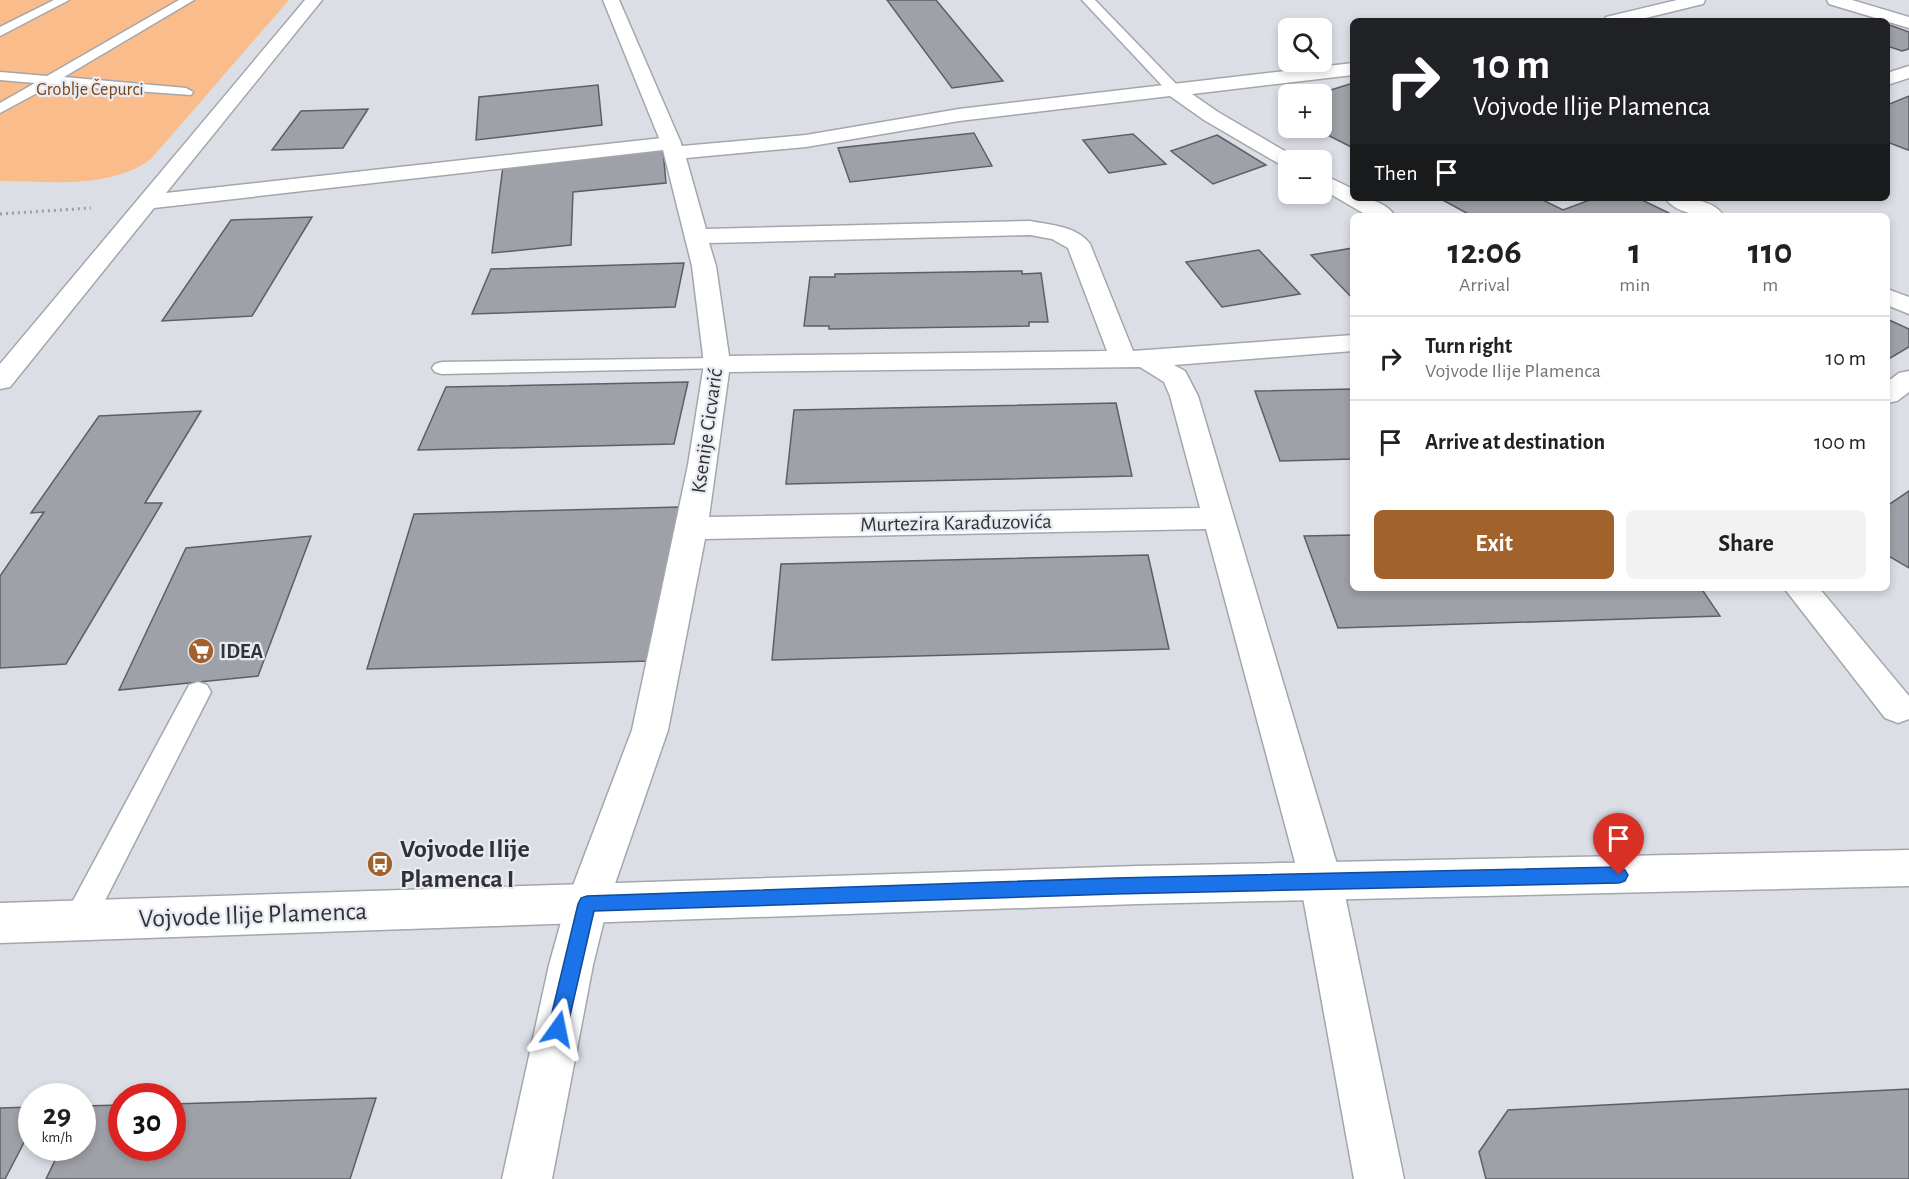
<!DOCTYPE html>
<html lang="en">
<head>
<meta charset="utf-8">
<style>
  body { margin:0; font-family:"Alegreya Sans",sans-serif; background:#f2f2f2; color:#202124; height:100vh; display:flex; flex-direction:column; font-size:22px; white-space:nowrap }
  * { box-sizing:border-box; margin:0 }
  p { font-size:20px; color:#757577 }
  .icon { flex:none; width:33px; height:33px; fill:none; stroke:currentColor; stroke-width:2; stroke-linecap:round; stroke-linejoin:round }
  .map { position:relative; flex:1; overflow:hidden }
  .sheet { position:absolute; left:1350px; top:213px; width:540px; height:378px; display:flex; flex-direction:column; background:#fff; border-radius:9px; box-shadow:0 3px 9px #0003 }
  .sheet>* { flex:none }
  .banner { position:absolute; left:1350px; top:18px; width:540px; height:183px; border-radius:9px; box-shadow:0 3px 9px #0003; background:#202124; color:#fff; overflow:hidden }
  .fabs { position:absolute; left:1278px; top:18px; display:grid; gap:12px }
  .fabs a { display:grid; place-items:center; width:54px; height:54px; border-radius:9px; background:#fff; box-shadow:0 3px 9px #0003; font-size:30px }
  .speed { position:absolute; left:18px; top:1083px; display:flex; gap:12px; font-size:30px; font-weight:700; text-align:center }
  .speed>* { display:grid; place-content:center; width:78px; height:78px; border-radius:50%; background:#fff; box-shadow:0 3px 9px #0003; line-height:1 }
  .speed small { font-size:15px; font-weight:400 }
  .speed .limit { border:9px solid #d22; background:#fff; color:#111 }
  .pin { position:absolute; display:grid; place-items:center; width:51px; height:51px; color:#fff; margin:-62px -26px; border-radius:50% 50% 50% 0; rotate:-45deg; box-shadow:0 0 6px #0007 }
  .pin .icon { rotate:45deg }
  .me { position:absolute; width:66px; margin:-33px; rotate:12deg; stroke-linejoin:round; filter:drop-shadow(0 0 4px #0008) }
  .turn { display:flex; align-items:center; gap:21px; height:126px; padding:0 24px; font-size:27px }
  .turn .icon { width:78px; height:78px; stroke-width:2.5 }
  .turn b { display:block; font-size:42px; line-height:51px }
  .then { display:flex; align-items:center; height:57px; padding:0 24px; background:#0003; gap:12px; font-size:22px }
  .eta { display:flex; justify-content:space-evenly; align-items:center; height:102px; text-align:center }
  .eta b { font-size:36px; font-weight:700; line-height:42px }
  .primary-button { display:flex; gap:12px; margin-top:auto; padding:12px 24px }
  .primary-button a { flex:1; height:69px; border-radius:9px; background:#a2622b; color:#fff; font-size:24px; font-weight:700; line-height:69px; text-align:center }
  .primary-button a+a { background:#f2f2f2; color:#202124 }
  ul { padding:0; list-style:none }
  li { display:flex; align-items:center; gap:18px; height:84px; padding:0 24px; border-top:2px solid #e0e0e0 }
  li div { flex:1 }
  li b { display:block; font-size:22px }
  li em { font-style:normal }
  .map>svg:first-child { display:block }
  .green { fill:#fbbc8b }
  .building { fill:#9fa1a8; stroke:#5d5f65; stroke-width:1.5 }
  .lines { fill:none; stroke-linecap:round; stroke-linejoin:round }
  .service-casing { stroke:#a4a6ae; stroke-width:3 }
  .pedestrian-casing { stroke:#a4a6ae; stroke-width:3 }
  .minor-casing { stroke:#a4a6ae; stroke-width:3 }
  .tertiary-casing { stroke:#a4a6ae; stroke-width:3 }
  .path { stroke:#9c9ea4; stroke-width:3; stroke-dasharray:2 4; stroke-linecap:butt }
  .service { fill:#fff; fill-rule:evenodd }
  .pedestrian { fill:#fff; fill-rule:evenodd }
  .minor { fill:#fff; fill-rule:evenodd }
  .tertiary { fill:#fff; fill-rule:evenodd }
  .route { fill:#1a73e8; stroke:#114b97; stroke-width:1.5 }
  .labels { text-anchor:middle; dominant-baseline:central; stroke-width:4.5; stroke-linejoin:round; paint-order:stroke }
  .far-park-label { font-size:18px; fill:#7a4413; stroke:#e9ebf3 }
  .street-label { font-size:21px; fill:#313235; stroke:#e9ebf3 }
  .poi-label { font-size:21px; font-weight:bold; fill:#313235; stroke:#e9ebf3; text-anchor:start }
  .near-poi-label { font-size:26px; font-weight:bold; fill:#313235; stroke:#e9ebf3; text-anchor:start }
  .near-street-label { font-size:26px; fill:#313235; stroke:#e9ebf3 }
</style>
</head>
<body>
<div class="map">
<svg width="1909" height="1179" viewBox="0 0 1909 1179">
  <rect width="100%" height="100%" fill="#dcdee6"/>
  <path class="green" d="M0 0H289L151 159C108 190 50 181 0 181Z"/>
  <g class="building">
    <polygon points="887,0 936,0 1003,81 952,88"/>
    <polygon points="1887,24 1909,32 1909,49 1902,51 1887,46"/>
    <polygon points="1353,83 1353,148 1314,128 1322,128 1322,94 1318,94"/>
    <polygon points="598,85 602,125 476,140 479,97"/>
    <polygon points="1909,96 1909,150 1908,150 1887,142 1887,105"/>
    <polygon points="368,109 343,148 272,150 301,111"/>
    <polygon points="974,133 992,166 850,182 838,148"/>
    <polygon points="1133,134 1166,164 1109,173 1083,140"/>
    <polygon points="1217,135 1266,165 1213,184 1171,151"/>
    <polygon points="663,150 666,183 573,192 571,245 492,253 503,166"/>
    <polygon points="1439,198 1539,198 1563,210 1595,198 1638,198 1675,216 1472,216"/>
    <polygon points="312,217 252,316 162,321 231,220"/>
    <polygon points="1353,248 1353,299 1311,255"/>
    <polygon points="1259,250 1300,294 1222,307 1186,262"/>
    <polygon points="684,263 675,307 472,314 491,269"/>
    <polygon points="1022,271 1022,274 1041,273 1048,322 1029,322 1029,326 829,329 829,326 804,326 810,277 835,277 835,274"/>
    <polygon points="1887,319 1909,329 1909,347 1887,360"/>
    <polygon points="688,382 674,444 418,450 446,387"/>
    <polygon points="1353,389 1353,459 1280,461 1255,391"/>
    <polygon points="1116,403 1132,476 786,484 794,410"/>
    <polygon points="201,411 145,503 162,503 66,664 0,668 0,576 44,512 31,513 99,416"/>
    <polygon points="1909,491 1909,568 1887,555 1887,506"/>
    <polygon points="680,507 650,661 367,669 414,514"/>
    <polygon points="1353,535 1353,588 1701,588 1720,616 1338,628 1304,536"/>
    <polygon points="311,536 258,676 119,690 186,548"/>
    <polygon points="1148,555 1169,649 772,660 781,564"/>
    <polygon points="1909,1089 1909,1179 1486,1179 1479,1152 1508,1110"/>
    <polygon points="376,1098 350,1179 46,1179 61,1148 82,1148 82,1106 122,1105 122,1148 172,1148 172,1104"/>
    <polygon points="32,1107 32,1127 5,1179 0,1179 0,1108"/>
  </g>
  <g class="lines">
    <g class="service-casing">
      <g id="service">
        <polygon points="54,0 69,0 0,36 0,27"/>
        <polygon points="179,0 194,0 64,77 186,88 193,92 191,95 52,85 0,113 0,103 35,83 0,80 0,72 47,76"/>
        <polygon points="1082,0 1095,0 1180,88 1182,91 1180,94 1170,94"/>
        <polygon points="717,358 724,360 727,364 724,368 442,374 435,372 432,368 435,364 442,362"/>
        <polygon points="198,682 207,685 211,692 90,930 79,934 68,930 64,920 68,910 189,685"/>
      </g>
    </g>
    <g class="pedestrian-casing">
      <polygon id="pedestrian" points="603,0 619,0 681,143 678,147 671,149 664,147 661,143"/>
    </g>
    <g class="minor-casing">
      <g id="minor">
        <path d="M305 0H322L166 193 671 137 678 139 682 146 806 135 959 109 1353 63V75L1192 94 1218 112 1295 157 1298 160H1288V167L1281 165 1204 120 1170 96 959 121 806 147 686 158 706 229 1030 221C1050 225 1077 226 1090 244L1133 351 1353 335V351L1174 365 1185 371 1198 396 1342 881 1404 1179H1354L1300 881 1206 529 705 539 668 730 608 904 593 965 552 1179H502L549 965 566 904 632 730 688 465 704 364 692 266 663 150 154 208 10 387 0 389V364ZM1030 235 1052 239 1068 248 1107 351 729 356 716 266 709 243ZM1140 367 1164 382 1170 396 1200 508 709 517 729 372Z"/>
        <polygon points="1677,0 1705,0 1703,4 1633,21 1603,21 1606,17"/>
        <polygon points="1827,0 1852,0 1909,17 1909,28 1829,4"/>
        <polygon points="1909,66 1909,78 1887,85 1887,73"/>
        <path d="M1322 174 1353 189V198C1368 198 1386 202 1395 216H1368L1322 189Z"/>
        <path d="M1665 198C1685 198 1712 198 1724 216 1705 216 1678 216 1665 198Z"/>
        <polygon points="1887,289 1909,297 1909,314 1887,305"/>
        <polygon points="1909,371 1909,392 1897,401 1887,403 1887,382 1899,373"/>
        <polygon points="1784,588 1819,588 1909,696 1909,719 1898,723 1885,718"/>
      </g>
    </g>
    <g class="tertiary-casing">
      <polygon id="tertiary" points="1909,850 1909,886 1138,904 0,943 0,903 1138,866"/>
    </g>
    <polyline class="path" points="0,214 91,208"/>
    <use href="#service" class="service"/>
    <use href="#pedestrian" class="pedestrian"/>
    <use href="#minor" class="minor"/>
    <use href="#tertiary" class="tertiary"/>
  </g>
  <polygon class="route" points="1619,867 1625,870 1628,875 1625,881 1619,883 1115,894 594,911 567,1029 564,1036 558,1039 551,1036 548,1029 578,904 581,898 587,896 1115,878"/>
  <defs>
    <g id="supermarket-disc" transform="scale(1.35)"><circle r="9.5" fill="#a2622b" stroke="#e9ebf3"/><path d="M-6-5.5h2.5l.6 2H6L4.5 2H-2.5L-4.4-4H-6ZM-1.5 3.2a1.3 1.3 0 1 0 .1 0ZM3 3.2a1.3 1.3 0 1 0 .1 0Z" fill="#fff"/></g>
    <g id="bus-disc" transform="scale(1.35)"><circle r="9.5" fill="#a2622b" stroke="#e9ebf3"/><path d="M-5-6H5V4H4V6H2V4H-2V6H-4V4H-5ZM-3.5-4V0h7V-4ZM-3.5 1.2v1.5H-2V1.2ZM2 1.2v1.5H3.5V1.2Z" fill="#fff"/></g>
  </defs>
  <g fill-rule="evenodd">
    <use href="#supermarket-disc" x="201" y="651"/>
    <use href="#bus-disc" x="380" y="864"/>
  </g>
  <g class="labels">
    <g class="far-park-label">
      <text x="90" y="90">Groblje Čepurci</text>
    </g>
    <g class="street-label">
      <text transform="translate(707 431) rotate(-82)">Ksenije Cicvarić</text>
      <text transform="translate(956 523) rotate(-1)">Murtezira Karađuzovića</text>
    </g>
    <g class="poi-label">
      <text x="220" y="651">IDEA</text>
    </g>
    <g class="near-poi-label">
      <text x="400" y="849">Vojvode Ilije<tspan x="400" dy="30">Plamenca I</tspan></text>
    </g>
    <g class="near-street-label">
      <text transform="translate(253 915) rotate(-2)">Vojvode Ilije Plamenca</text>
    </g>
  </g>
</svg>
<div class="fabs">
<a><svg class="icon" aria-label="search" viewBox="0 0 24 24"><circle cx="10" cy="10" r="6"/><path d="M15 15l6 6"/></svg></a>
<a>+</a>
<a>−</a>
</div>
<div class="speed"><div>29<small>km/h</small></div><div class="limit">30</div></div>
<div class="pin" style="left:1619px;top:875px;background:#d93025"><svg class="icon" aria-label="arrive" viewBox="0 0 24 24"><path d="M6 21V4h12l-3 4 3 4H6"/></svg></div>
<svg class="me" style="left:558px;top:1029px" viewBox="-20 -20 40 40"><path d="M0-17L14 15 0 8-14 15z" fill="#1a73e8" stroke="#fff" stroke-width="4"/></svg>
<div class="banner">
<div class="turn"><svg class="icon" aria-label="right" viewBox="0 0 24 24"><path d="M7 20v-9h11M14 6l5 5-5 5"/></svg><div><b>10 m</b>Vojvode Ilije Plamenca</div></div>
<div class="then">Then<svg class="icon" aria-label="arrive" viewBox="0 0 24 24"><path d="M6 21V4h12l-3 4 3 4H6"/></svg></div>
</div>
<section class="sheet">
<div class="eta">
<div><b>12:06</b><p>Arrival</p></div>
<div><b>1</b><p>min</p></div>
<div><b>110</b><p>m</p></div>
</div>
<ul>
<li><svg class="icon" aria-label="right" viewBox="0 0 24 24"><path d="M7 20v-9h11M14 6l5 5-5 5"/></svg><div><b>Turn right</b><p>Vojvode Ilije Plamenca</p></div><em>10 m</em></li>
<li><svg class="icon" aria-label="arrive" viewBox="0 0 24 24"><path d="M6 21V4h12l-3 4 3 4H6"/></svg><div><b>Arrive at destination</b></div><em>100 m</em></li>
</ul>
<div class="primary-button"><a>Exit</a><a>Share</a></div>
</section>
</div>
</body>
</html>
